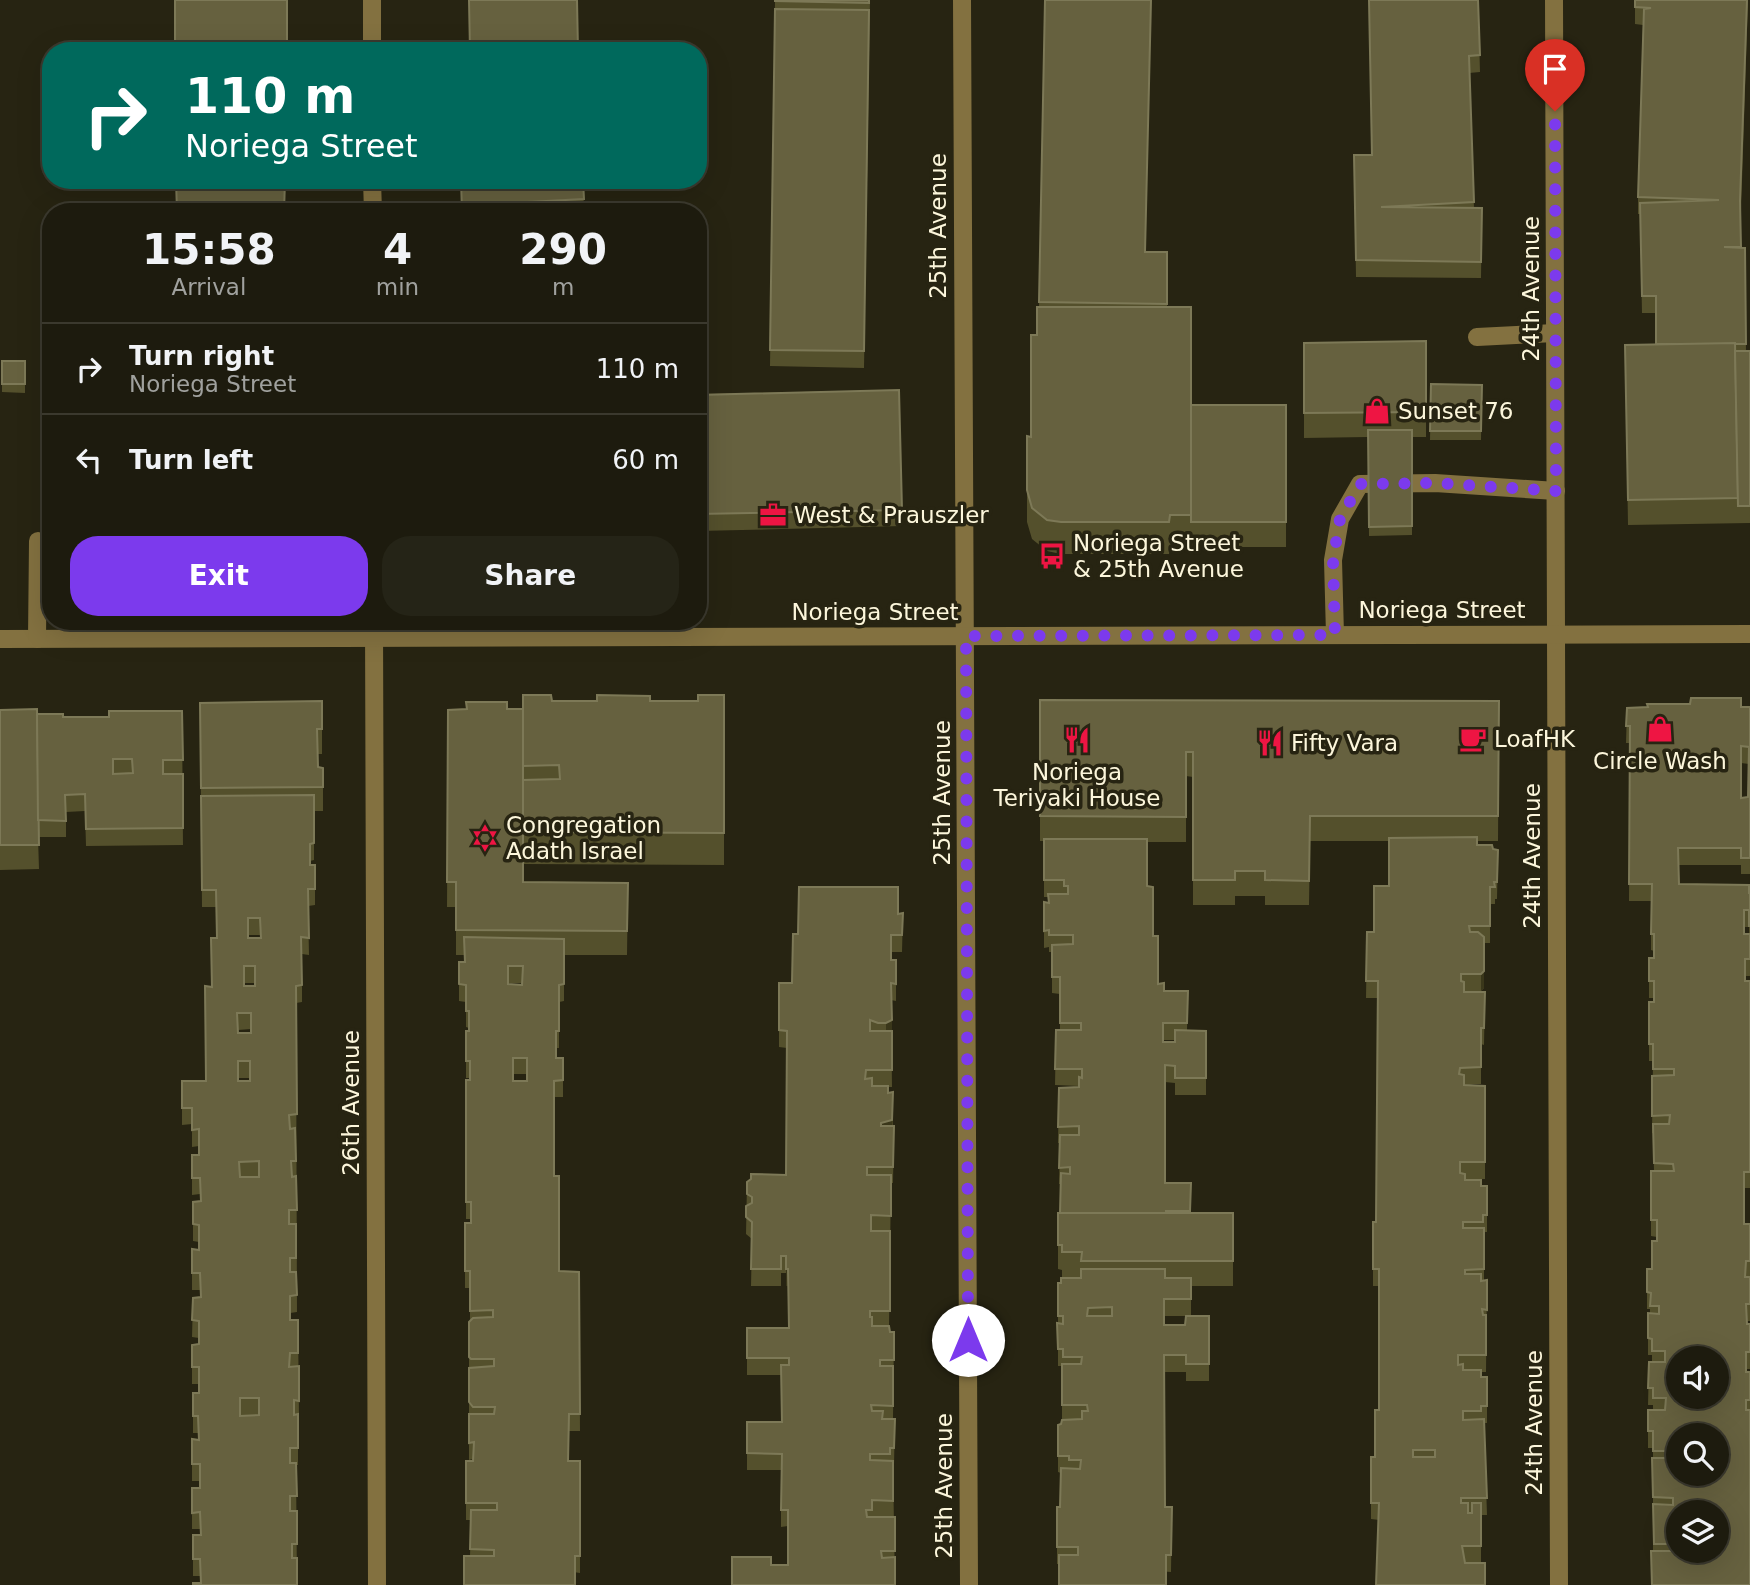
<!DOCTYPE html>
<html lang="en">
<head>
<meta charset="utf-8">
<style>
  body { margin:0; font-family:"DejaVu Sans",sans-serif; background:#252417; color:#f1f3f6; height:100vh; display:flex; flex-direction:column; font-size:26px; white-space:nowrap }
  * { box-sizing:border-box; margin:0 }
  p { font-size:23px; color:#a0a19e }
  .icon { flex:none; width:38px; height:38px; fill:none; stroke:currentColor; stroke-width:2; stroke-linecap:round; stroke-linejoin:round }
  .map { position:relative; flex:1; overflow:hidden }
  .details { position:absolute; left:42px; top:203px; width:665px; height:427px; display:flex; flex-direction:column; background:#1d1b0e; border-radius:28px; box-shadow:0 7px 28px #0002,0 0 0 2px #3b392e }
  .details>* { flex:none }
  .banner { position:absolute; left:42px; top:42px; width:665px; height:147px; border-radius:28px; box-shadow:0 7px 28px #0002,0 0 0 2px #3b392e; background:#00695c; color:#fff; overflow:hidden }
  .fabs { position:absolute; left:1666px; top:1346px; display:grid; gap:14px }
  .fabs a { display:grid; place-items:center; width:63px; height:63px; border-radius:50%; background:#1d1b0e; box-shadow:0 7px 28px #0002,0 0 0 2px #3b392e; font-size:35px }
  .pin { position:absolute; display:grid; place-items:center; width:60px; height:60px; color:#fff; margin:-72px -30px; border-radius:50% 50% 50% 0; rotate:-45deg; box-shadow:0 0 7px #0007 }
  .pin .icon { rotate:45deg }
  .me { position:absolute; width:77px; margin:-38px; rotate:0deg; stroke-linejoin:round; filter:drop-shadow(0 0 5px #0008) }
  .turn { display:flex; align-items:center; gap:24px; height:147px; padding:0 28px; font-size:32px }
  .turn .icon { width:91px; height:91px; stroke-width:2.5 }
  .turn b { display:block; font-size:49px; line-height:60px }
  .eta { display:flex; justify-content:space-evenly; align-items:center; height:119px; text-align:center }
  .eta b { font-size:42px; font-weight:800; line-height:49px }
  .cta { display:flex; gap:14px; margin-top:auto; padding:14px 28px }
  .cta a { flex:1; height:80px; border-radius:28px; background:#7c3aed; color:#fff; font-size:28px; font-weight:800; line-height:80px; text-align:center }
  .cta a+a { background:#252417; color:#f1f3f6 }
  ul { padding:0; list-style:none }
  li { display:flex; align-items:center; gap:21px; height:91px; padding:0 28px; border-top:2px solid #3b392e }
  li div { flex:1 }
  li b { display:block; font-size:26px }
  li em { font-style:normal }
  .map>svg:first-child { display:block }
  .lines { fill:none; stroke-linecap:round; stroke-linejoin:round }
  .minor { stroke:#837140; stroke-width:18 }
  .wall { fill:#54502c; fill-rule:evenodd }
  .shaded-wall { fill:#3a371a }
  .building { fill:#66613f; stroke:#7d7957; stroke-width:2; fill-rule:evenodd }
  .route { stroke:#7c3aed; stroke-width:12; stroke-dasharray:0 21.6 }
  .labels { text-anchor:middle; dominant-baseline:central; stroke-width:7; stroke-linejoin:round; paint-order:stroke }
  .street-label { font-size:23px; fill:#fcf6db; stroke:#272412 }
  .poi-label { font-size:23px; fill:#fcf6db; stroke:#272412; text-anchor:start }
</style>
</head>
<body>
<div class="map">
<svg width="1750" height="1585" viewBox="0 0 1750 1585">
  <rect width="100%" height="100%" fill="#272412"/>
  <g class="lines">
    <g class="minor">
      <polyline points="372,0 372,51"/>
      <polyline points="962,0 969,1585"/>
      <polyline points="1554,0 1559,1585"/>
      <polyline points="372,180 373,212"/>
      <polyline points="1477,337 1555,333"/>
      <polyline points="374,621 377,1585"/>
      <polyline points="1335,635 1333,560 1340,519 1360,484 1435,483 1556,491"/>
      <polyline points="0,639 1750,634"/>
      <polyline points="37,639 38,541"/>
    </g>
  </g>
  <g class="wall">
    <polygon points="775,0 870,0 864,368 770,366"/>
    <polygon points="1045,0 1145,252 1167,252 1167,307 1191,405 1286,405 1286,547 1170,547 1169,554 1061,554 1047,551 1032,539 1027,522 1027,436 1031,437 1039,307"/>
    <polygon points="1478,0 1480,72 1469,73 1474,208 1482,208 1481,278 1356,277 1354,155 1372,155"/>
    <polygon points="1635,0 1748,0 1741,211 1741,248 1745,248 1746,351 1750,351 1750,523 1628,525 1625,345 1656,344 1656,313 1642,313 1640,214 1638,214 1638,197 1643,25 1635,24"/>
    <polygon points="461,180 583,180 584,212 462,212"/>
    <polygon points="1426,341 1426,437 1412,437 1412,535 1369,536 1368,437 1304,438 1304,343"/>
    <polygon points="2,361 25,361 25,393 2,392"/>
    <polygon points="1431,384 1482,385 1481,440 1430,440"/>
    <polygon points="899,390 902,526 698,531 698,394"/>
    <path d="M724 695V865L523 864V882L628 883 627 955H564V1001L559 1002V1048H556V1058H563V1097H554V1176L559 1271 579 1272 580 1431H569V1461H580V1573L470 1556 471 1520H466V1461H473V1459L469 1460V1322L470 1321V1288H465V1223H471V1219H466V1080H470V1078H466V1031H469V1028L466 1027V1002L459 1001V962H465L464 955H456V907H447L448 710 523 709 552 701H698ZM508 983H522V985L508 984ZM513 1074H527V1081H513Z"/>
    <path d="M1040 700 1499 701 1498 841H1477V845L1498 850 1497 899H1495V904H1490V943H1484V988L1481 991H1464L1485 992 1484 1045 1481 1044V1084H1464L1485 1086V1179H1465L1481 1186H1487V1232H1484V1281L1487 1280 1486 1372H1481V1377H1487V1423H1484L1487 1515H1481V1563L1485 1585 1379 1520 1371 1519V1503L1379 1410V1286H1373V1238L1376 1222 1377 998H1366L1367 932H1374L1389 886V841H1310L1309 905H1265V896H1235V905H1193V777L1186 776V842H1147V886L1158 984 1164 991H1188L1187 1030 1206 1031V1095H1175V1083L1165 1082V1183H1191V1213H1233V1286H1191V1316H1164V1325H1185L1209 1316V1381H1186V1372H1164L1165 1507H1172L1171 1572 1057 1564V1507H1060L1061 1473 1058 1472V1425L1061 1424 1062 1420V1366H1058V1283L1081 1278V1277H1062V1270L1058 1269V1213H1060L1061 1184H1059L1060 1143H1058L1059 1088 1079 1087V1086L1055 1085 1056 1030H1060V994L1052 993V952H1049V947L1044 948V902L1049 903 1048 897H1044V841H1040ZM1163 1040H1175V1042H1163Z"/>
    <path d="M322 701V754H317L318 767 323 768V811H314V860L310 861V865H315V905L308 906 309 955 302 954V1002L296 1003 297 1312 290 1313V1320H298L299 1417H298V1465H296L297 1585 200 1583V1576H193V1535H200V1529H192V1488H200V1481H192V1439L199 1440 198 1433H193V1393H199V1384H192V1345L199 1344V1338L192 1337 193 1298 201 1297 200 1290H192V1249L199 1250V1242L193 1241V1202L201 1201 200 1194 192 1195V1155H199V1146L192 1147V1124L182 1125V1081H206L211 987 217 938 216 907H202L200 703ZM248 935H260V938H248ZM244 983H255V986H244ZM251 1029V1033H238V1030ZM238 1078H250V1081H238Z"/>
    <path d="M1750 707V874H1741V865H1679V884L1750 893V976H1745V981H1750V1188H1744V1224H1750V1321H1747V1324H1750V1369H1746V1372H1750V1585L1653 1551V1448H1648V1410H1653V1405H1648L1649 1362H1652V1355H1648V1313H1650V1309H1647V1292L1657 1241V1237L1651 1236V1171H1654L1653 1133H1652L1653 1061H1649V1044L1654 1002V998H1649V958H1654V951L1651 950V901H1629L1630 743H1626L1627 708ZM1741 763 1749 764 1748 797 1741 798ZM1744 927H1749V934H1744Z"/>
    <polygon points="0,710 37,723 63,717 109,717 182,711 183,845 86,846 85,811 66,812 66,837 38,837 39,869 0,870"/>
    <polygon points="903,913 902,952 891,952 891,960 896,960 896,1001 891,1000 892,1087 888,1087 888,1093 893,1092 893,1126 894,1126 893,1183 891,1183 889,1328 890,1332 894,1332 893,1419 895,1419 894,1465 893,1465 895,1585 771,1565 788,1565 788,1526 781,1527 781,1470 747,1470 747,1422 781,1422 781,1375 747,1375 747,1328 789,1328 788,1286 786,1286 786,1273 781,1273 781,1286 751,1286 752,1239 746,1234 747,1182 751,1179 786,1175 787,1048 779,1047 779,983 792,983 798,934"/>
  </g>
  <g class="shaded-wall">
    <polygon points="1484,971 1484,988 1481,991 1481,974"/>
    <polygon points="892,1020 892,1037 886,1040 886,1023"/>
    <polygon points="893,1109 892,1137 881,1140 881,1123"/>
    <rect x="786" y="1269" width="2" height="17"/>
  </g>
  <g class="building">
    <rect x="175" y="0" width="112" height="51"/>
    <polygon points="469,0 577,0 578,51 470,51"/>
    <polygon points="775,0 869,0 869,3 775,1"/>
    <polygon points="1045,0 1151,0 1145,252 1167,252 1167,304 1039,302"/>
    <polygon points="1369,0 1478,0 1480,55 1469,56 1474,202 1381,207 1482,208 1481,262 1356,260 1354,155 1372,155"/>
    <polygon points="1635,0 1747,0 1740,201 1741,247 1724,247 1745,248 1746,344 1656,344 1656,296 1642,296 1640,203 1719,200 1638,197 1644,9 1651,8 1635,7"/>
    <polygon points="775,9 869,10 864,351 770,350"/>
    <polygon points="176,180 285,180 284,212 177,212"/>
    <polygon points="461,180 583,180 584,199 487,204 579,205 579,212 462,212"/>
    <polygon points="1037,307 1191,307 1191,515 1170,515 1169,522 1061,522 1047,520 1032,508 1027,490 1027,436 1031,437 1031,335 1037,335"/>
    <polygon points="1426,341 1426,412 1304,413 1304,343"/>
    <polygon points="1735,343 1738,498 1628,500 1625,345"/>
    <polygon points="1735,351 1750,351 1750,506 1738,506"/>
    <rect x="2" y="361" width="23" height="23"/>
    <polygon points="1431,384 1482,385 1481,431 1430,431"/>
    <polygon points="899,390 902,510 698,514 698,395"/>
    <rect x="1191" y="405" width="95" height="117"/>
    <polygon points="1368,430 1412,430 1412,526 1369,527"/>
    <polygon points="523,695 551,695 552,701 597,701 597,695 650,696 650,701 698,701 698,695 724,695 724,833 523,832 523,780 560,779 559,765 523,766"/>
    <path d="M1691 698H1741V707H1750V858H1741V848H1678L1679 884 1749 885V893H1750V926H1749V910H1744V934H1750V959H1745V981H1750V1172H1744V1224H1750V1261H1746L1745 1277H1750V1304H1746L1747 1324H1750V1352H1746V1372H1750V1400H1746V1410H1750V1585H1652L1651 1551H1674V1544H1654L1653 1504 1673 1505V1498L1653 1497 1652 1458H1672V1451H1653V1431H1648V1410H1665L1666 1398H1653V1388H1648L1649 1362H1665V1351H1652V1339L1648 1338V1313L1659 1314V1306H1650L1651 1293 1647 1292V1269H1652V1241H1657V1220H1651V1171H1674L1673 1164 1654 1163 1653 1124H1669L1670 1115 1652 1116V1076L1674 1075V1069H1653V1044H1649V1002H1654V981H1649V958H1654V934H1651L1652 884H1629L1630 726H1626L1627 708 1648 707 1647 704H1690ZM1741 746 1749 747 1748 797 1741 798ZM1678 1358H1717V1396H1678ZM1678 1435H1717V1474H1678ZM1678 1512H1717V1550H1678Z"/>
    <polygon points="1040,700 1499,701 1498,816 1310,816 1309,881 1265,880 1265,871 1235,871 1235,880 1193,880 1193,752 1186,752 1186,817 1040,816"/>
    <polygon points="322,701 322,729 317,729 318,767 323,768 323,787 201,788 200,703"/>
    <polygon points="466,702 507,702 507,709 523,709 523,882 628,883 627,931 456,930 456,882 447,882 448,710 467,709"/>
    <polygon points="37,709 39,845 0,845 0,710"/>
    <path d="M109 711H182L183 760H163V774H183V828L86 829 85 794 65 795 66 821 38 820 37 714H63V717H109ZM113 759H132L133 773 113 774Z"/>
    <path d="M314 795V843L310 844V865H315V889H308L309 938 301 937 302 985 296 986 297 1114 289 1115 290 1129 295 1128 296 1161H291L292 1177 296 1176 297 1210H289V1224H296V1258H290V1272H296L297 1295 290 1296V1320H298V1353H290L289 1367 299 1366V1401L294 1400V1415L298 1414V1448H290V1463H296L297 1496H290V1511H297V1544H292V1558H297V1585H193V1583H201L200 1559H193V1535H201L200 1512 192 1513V1488H200V1464H192V1439L199 1440 198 1416H193V1393H199V1367H192V1345L199 1344V1321L192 1320 193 1298 201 1297 200 1273H192V1249L199 1250V1225L193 1224V1202L201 1201 200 1178H192V1155H199V1129L192 1130V1108H182V1081H206L205 986 212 987 211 938H217L216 890H202L201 796ZM248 918H260L261 938H248ZM244 966H255V986H244ZM237 1013H251V1033H238ZM238 1061H250V1081H238ZM259 1161V1177H240L239 1162ZM240 1398H259V1415L240 1416Z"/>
    <path d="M1477 837V845H1492L1493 849 1498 850 1497 882H1494L1495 887H1490V926H1469L1470 932H1478L1484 937V971L1481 974H1461V981L1464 982V992H1485L1484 1028H1481V1067L1460 1068 1459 1074 1464 1075V1085L1485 1086V1162H1460V1173L1465 1174V1180H1481V1186H1487V1215H1483V1222H1463V1228H1484V1269L1465 1270V1274H1481V1281L1487 1280V1310L1482 1309 1483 1315H1486V1355H1458V1365L1463 1364V1370H1481V1377H1487V1406H1481V1411H1463V1420L1484 1419 1487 1498H1461V1503H1468V1513H1472V1503H1481V1546H1462L1465 1563H1485V1585H1376L1379 1503H1371V1457H1375V1410H1379V1269H1373V1222H1376L1378 981H1366L1367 932H1374V886H1389V838ZM1413 1450H1435V1457H1413Z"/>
    <polygon points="1044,839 1147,839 1147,886 1153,887 1153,936 1158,936 1158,984 1164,983 1164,991 1188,991 1187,1023 1163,1023 1163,1042 1175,1042 1175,1030 1206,1031 1206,1078 1175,1078 1175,1066 1165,1065 1165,1183 1191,1183 1190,1211 1166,1211 1166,1213 1060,1213 1061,1173 1070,1174 1070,1167 1059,1168 1060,1135 1079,1135 1079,1126 1058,1127 1059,1088 1079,1087 1079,1077 1082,1078 1082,1069 1055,1069 1056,1030 1081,1030 1081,1023 1060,1023 1060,977 1052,977 1052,945 1073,944 1073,935 1049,935 1049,930 1044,931 1044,902 1049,903 1048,894 1068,894 1068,886 1064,886 1064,880 1044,880"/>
    <polygon points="799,887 898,887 898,914 903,913 902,935 891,935 891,960 896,960 896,984 891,983 892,1020 886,1023 878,1023 870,1020 870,1031 892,1031 892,1070 866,1070 865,1079 872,1078 872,1086 888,1086 888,1093 893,1092 892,1120 881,1123 881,1126 894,1126 893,1167 867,1167 867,1175 891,1175 891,1216 871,1215 871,1231 890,1231 890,1311 870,1311 870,1317 872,1317 872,1326 889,1326 890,1332 894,1332 894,1360 880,1360 880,1366 893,1366 893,1406 871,1405 872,1411 883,1411 882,1419 895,1419 894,1448 890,1448 890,1454 870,1454 870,1460 893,1461 893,1501 872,1500 872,1510 866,1510 867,1517 895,1517 895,1551 881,1551 882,1558 895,1557 895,1585 732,1585 732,1557 771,1557 771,1565 788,1565 788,1510 781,1510 782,1454 747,1453 747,1422 782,1422 781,1365 789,1365 789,1358 747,1358 747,1328 789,1328 788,1269 786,1269 786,1256 781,1256 781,1269 751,1269 752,1222 746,1217 746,1206 752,1203 752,1197 747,1194 747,1182 751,1179 751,1174 786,1175 787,1031 779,1030 779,983 792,983 793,934 798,934"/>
    <path d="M464 937 564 939V984L559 985V1031H556V1058H563V1080L554 1081V1176H559V1271L579 1272 580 1414H569L568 1461H580V1556H575V1585H464V1556H494V1550L470 1549 471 1510H497V1503H466V1461H473L474 1442 469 1443V1414H494L495 1407H473L469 1402V1368L494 1366V1359H471L469 1357V1322L473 1318 493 1317V1310L470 1311V1271H465V1223H471V1202H466V1080H470V1061H466V1031H469V1011H466V985L459 984V962H465ZM508 966H523L522 985 508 984ZM513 1058H527V1081H513Z"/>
    <polygon points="1058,1213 1233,1213 1233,1261 1081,1261 1082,1252 1062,1252 1062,1245 1058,1245"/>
    <path d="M1081 1269H1165V1278H1191V1299H1164V1325H1185L1186 1316H1209V1364H1186V1355H1164L1165 1507H1172L1171 1555H1166V1585H1059V1555H1078V1547H1057V1507H1060L1061 1468 1080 1469 1081 1460H1069V1456H1058V1425L1061 1424 1062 1420 1082 1419V1411H1088L1087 1405H1062V1364H1081L1082 1357H1063V1349H1058L1057 1323 1063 1324V1316H1058V1283H1061V1278H1081ZM1112 1307V1316H1087L1088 1308Z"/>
  </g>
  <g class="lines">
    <polyline class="route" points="968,1340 966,636 1335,635 1333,560 1340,519 1360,484 1435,483 1556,491 1555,111"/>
  </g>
  <defs>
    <g id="shop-bare" transform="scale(2.1)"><path d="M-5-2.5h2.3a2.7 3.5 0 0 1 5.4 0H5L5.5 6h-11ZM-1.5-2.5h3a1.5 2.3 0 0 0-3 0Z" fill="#ee1543" stroke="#272412" stroke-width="2.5" paint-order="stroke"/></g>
    <g id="office-bare" transform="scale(2.1)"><path d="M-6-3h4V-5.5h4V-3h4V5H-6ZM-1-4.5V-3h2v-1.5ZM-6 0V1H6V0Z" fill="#ee1543" stroke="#272412" stroke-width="2.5" paint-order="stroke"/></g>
    <g id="bus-bare" transform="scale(2.1)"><path d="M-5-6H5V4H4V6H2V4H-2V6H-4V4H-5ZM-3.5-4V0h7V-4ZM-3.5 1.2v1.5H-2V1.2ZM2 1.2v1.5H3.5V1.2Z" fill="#ee1543" stroke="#272412" stroke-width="2.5" paint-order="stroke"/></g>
    <g id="cafe-bare" transform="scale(2.1)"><path d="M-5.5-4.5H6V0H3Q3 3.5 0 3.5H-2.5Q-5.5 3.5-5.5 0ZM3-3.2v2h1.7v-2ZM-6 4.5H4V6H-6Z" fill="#ee1543" stroke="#272412" stroke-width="2.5" paint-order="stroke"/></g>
    <g id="restaurant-bare" transform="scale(2.1)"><path d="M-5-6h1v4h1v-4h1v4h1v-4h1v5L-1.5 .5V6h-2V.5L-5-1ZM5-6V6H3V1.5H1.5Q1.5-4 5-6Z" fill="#ee1543" stroke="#272412" stroke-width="2.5" paint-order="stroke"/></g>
    <g id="synagogue-bare" transform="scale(2.1)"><path d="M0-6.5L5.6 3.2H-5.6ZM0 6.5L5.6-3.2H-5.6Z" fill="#ee1543" stroke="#272412" stroke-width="2.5" paint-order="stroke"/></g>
  </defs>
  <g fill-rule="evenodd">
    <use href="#shop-bare" x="1377" y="411"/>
    <use href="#office-bare" x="773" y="515"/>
    <use href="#bus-bare" x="1052" y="556"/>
    <use href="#shop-bare" x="1660" y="729"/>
    <use href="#cafe-bare" x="1473" y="739"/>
    <use href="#restaurant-bare" x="1077" y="740"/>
    <use href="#restaurant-bare" x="1270" y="743"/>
    <use href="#synagogue-bare" x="485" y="838"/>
  </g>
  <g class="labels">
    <g class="street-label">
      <text transform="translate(938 226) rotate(-90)">25th Avenue</text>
      <text transform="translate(1531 289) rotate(-90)">24th Avenue</text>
      <text x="1442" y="610">Noriega Street</text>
      <text x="875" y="612">Noriega Street</text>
      <text transform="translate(942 793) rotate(-90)">25th Avenue</text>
      <text transform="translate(1532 856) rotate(-90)">24th Avenue</text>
      <text transform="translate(351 1103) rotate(-90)">26th Avenue</text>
      <text transform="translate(1534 1423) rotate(-90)">24th Avenue</text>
      <text transform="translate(944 1486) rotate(-90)">25th Avenue</text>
    </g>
    <g class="poi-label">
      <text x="1398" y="411">Sunset 76</text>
      <text x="794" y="515">West &amp; Prauszler</text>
      <text x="1073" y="543">Noriega Street<tspan x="1073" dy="26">&amp; 25th Avenue</tspan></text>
      <text x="1494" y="739">LoafHK</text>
      <text x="1291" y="743">Fifty Vara</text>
      <text x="1660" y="761" text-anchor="middle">Circle Wash</text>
      <text x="1077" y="772" text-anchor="middle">Noriega<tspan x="1077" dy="26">Teriyaki House</tspan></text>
      <text x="506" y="825">Congregation<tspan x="506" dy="26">Adath Israel</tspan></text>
    </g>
  </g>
</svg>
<div class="fabs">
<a><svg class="icon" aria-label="sound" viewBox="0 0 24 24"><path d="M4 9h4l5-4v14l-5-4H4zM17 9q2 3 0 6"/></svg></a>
<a><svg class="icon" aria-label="search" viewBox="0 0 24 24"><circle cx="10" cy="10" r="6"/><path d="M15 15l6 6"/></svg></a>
<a><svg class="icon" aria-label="layers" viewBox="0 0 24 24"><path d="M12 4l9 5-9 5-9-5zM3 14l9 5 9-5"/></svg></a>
</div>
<div class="pin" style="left:1555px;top:111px;background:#d93025"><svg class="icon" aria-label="arrive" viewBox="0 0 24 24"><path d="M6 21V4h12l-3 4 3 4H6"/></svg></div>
<svg class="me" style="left:968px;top:1340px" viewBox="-20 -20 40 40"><circle r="19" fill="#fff"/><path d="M0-13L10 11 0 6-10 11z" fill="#7c3aed"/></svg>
<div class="banner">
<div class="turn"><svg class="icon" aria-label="right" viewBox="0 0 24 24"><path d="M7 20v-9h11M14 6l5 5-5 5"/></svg><div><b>110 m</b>Noriega Street</div></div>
</div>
<section class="details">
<div class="eta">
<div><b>15:58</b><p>Arrival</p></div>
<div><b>4</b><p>min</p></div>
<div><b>290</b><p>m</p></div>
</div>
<ul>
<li><svg class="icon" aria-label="right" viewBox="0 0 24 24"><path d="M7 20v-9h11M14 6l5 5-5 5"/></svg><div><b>Turn right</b><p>Noriega Street</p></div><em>110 m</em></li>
<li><svg class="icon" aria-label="left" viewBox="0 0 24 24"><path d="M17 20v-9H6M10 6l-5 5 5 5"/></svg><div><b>Turn left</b></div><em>60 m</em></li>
</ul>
<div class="cta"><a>Exit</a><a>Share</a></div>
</section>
</div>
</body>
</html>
